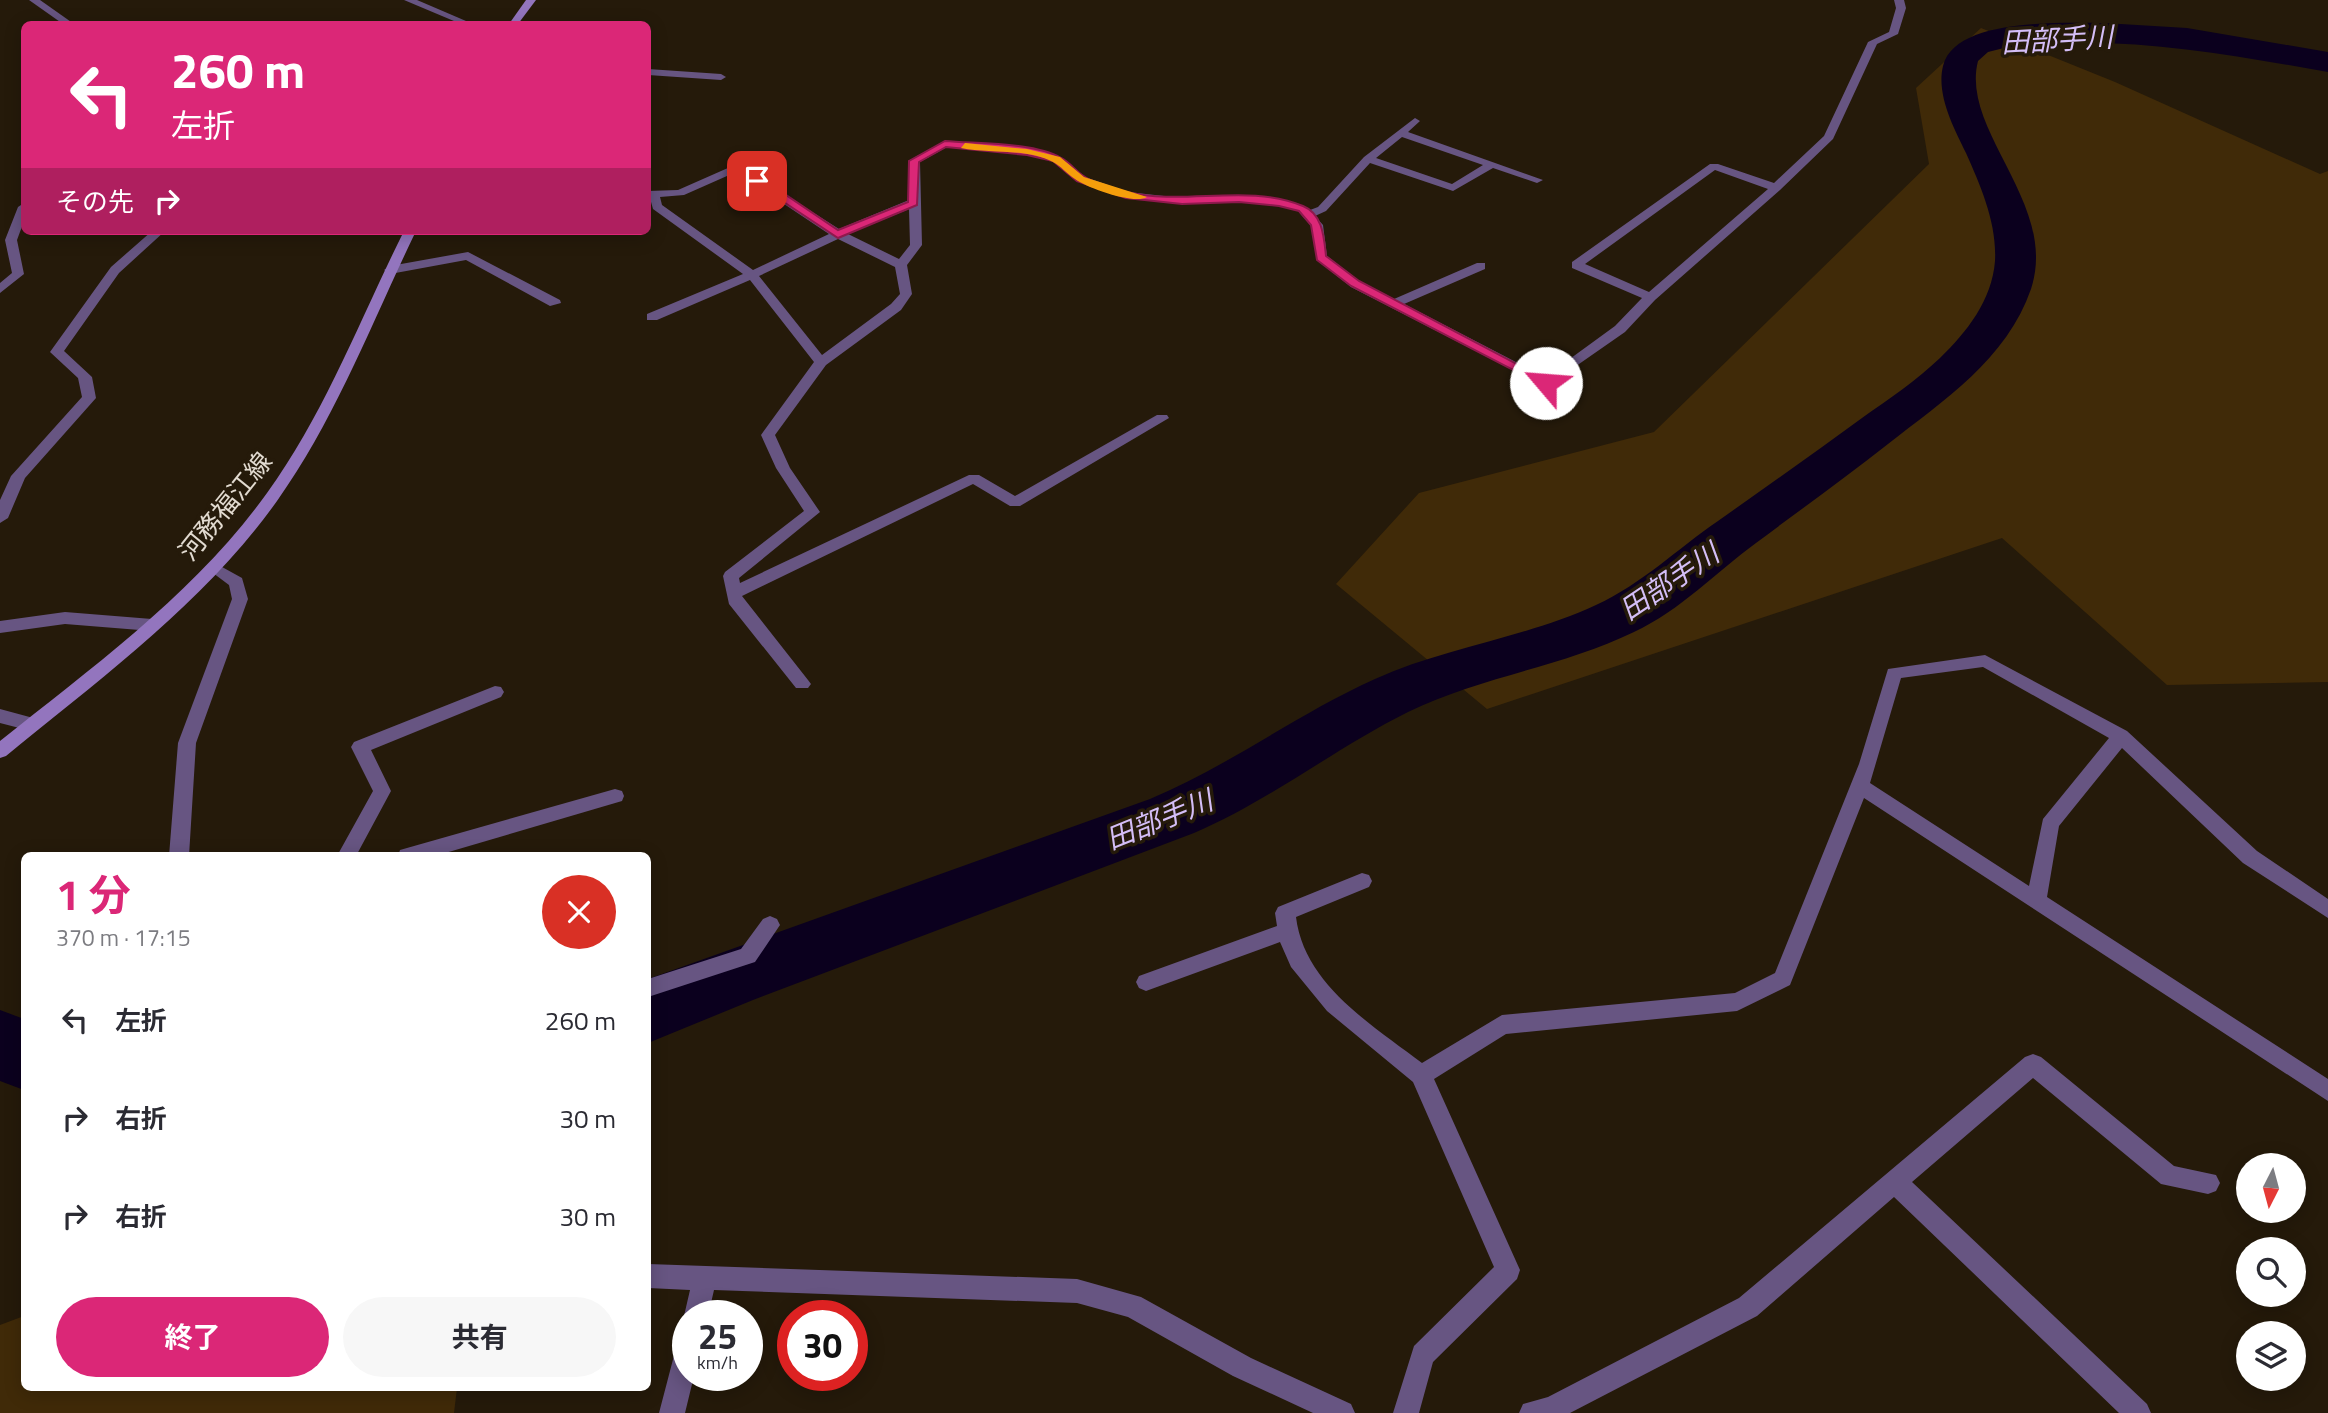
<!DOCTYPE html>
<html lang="ja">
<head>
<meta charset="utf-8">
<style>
  body { margin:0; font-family:"Titillium Web","Noto Sans JP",sans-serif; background:#f7f7f7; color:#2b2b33; height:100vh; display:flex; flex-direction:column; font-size:26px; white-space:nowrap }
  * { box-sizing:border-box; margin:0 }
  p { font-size:23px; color:#7c7c81 }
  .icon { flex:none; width:38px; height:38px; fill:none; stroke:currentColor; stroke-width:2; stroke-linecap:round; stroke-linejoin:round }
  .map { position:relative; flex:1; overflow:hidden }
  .sheet { position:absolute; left:21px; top:852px; width:630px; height:539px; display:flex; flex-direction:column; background:#fff; border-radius:10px; box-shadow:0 4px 18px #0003 }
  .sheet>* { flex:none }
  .banner { position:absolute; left:21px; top:21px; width:630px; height:214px; border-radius:10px; box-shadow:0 4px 18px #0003; background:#db2777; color:#fff; overflow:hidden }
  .needle { width:46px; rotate:186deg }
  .tools { position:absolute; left:2236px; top:1153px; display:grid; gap:14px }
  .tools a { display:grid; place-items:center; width:70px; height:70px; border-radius:50%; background:#fff; box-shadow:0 4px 18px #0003; font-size:35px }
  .speed { position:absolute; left:672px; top:1300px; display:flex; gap:14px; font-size:35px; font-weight:700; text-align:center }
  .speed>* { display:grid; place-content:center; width:91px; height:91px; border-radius:50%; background:#fff; box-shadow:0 4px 18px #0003; line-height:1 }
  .speed small { font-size:18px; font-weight:400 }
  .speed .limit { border:10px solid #d22; background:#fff; color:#111 }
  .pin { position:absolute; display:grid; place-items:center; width:60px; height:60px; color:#fff; margin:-30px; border-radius:14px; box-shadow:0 4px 10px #0006 }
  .me { position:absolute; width:77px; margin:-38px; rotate:297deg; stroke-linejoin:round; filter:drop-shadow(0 0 5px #0008) }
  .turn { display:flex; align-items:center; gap:24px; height:147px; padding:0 35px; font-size:32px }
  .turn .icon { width:91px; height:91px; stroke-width:2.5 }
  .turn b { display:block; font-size:49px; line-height:60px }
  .then { display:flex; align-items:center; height:66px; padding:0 35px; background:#0003; gap:14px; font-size:26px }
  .round { display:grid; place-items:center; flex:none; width:74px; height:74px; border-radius:37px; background:#f7f7f7 }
  .head { display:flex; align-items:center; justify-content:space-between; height:119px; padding:0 35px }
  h1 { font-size:42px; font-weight:700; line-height:52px; color:#db2777 }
  .cta { display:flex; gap:14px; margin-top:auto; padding:14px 35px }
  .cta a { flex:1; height:80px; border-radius:42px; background:#db2777; color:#fff; font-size:28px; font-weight:700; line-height:80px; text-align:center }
  .cta a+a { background:#f7f7f7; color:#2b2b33 }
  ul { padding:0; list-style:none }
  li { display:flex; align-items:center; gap:21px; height:98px; padding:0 35px }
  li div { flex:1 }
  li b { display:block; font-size:26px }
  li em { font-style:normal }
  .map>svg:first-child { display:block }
  .green { fill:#402a08 }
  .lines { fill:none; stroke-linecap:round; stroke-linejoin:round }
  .river { fill:#0b001e; fill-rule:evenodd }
  .street { fill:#675582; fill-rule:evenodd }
  .secondary { fill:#9375be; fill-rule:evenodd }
  .route { fill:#db2777; stroke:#8e194d; stroke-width:2 }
  .slow { fill:#f59e0b }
  .labels { text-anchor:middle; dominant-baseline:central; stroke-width:7; stroke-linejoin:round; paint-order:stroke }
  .street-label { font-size:26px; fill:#e2dbd1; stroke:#251a0a }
  .water-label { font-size:28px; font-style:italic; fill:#d4bef7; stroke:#251a0a }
</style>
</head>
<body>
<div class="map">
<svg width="2328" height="1413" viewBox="0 0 2328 1413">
  <rect width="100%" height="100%" fill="#251a0a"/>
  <g class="green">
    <polygon points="1981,28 2115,82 2320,174 2328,171 2328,682 2167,685 2002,538 1487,709 1336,584 1419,493 1654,432 1929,164 1916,88"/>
    <polygon points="24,1316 24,1388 457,1388 454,1413 0,1413 0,1325"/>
  </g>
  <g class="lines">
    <g class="river">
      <path d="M2104 23 2187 28 2328 52V72C2220 53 2114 33 2004 48L1988 52 1978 61C1960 131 2059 204 2031 289 2007 359 1943 401 1888 444 1845 478 1800 510 1756 543 1715 573 1681 610 1634 632 1562 667 1480 677 1408 712 1334 749 1269 801 1194 833L753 1000 648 1043V979L1150 799C1229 766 1297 714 1375 679 1446 647 1525 638 1596 605 1642 584 1677 549 1718 521 1766 487 1814 453 1862 418 1889 399 1917 380 1940 358 1967 332 1992 300 1995 261 1997 223 1981 187 1966 153 1954 128 1936 95 1943 66 1955 17 2065 23 2104 23Z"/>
      <polygon points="0,1010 24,1019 24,1090 0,1081"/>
    </g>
    <g class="street">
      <polygon points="29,0 40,0 74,24 63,24"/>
      <polygon points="404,0 417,0 473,24 461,24"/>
      <path d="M1894 0H1904L1906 8 1898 34 1877 44 1833 139 1780 190 1655 300 1625 332 1546 387 1351 287 1317 260 1311 226 1298 211 1279 205 1239 202 1182 204 1126 198 1077 181 1053 161 1027 155 947 147 920 162 922 245 907 265 912 294 901 310 826 365 775 435 790 468 820 512 739 578 740 583 969 475H979L1015 496 1157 415H1167L1169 418 1020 506H1010L973 484 742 596 808 680 811 684 808 688H796L729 604 723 576 725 572 804 511 776 468 761 435 814 362 750 280 657 320H647V314L743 274 653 209 648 191 678 190 737 164 839 229 909 200 908 161 945 141 1027 149 1061 157 1085 177 1128 192 1182 198 1239 196 1280 199 1310 210 1318 207 1364 157 1415 118 1420 121 1408 132 1543 180 1537 183 1493 168 1453 191 1370 163 1326 211 1315 216 1323 225 1327 256 1359 281 1394 299 1477 263H1485V269L1404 304 1545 377 1615 326 1642 298 1572 268V262L1710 164H1718L1774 183 1824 136 1868 42 1889 32 1896 8ZM1402 137 1483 165 1452 184 1376 158ZM1715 170 1768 189 1649 292 1585 264ZM736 172 829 234 753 270 662 205 660 197 684 195ZM909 209 910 245 899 259 848 234ZM838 239 895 267 900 294 891 304 822 355 759 276Z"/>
      <polygon points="648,69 721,74 726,77 721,80 648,75"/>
      <polygon points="24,203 24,221 17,240 24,274 0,293 0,283 12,273 5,240 18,207"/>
      <polygon points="152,231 165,231 119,273 64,351 92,377 96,398 25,478 8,518 0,523 0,500 11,476 82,397 78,378 50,352 111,267"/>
      <polygon points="468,252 560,300 561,303 550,306 466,260 390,274 384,270 390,266"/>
      <polygon points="213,562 242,578 248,599 196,743 189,856 169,856 178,743 232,599 229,585 205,567"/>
      <polygon points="65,612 152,619 160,625 152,631 65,624 0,633 0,621"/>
      <path d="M1985 655 2127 731 2257 851 2328 899V918L2243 863 2122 748 2059 826 2047 897 2328 1079V1101L1864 798 1790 985 1737 1011 1506 1034 1434 1079 1520 1270 1517 1279 1433 1362 1419 1413H1393L1414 1346 1494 1267 1413 1082 1327 1011 1291 967 1280 942 1146 991 1139 988 1136 982 1139 976 1277 926 1275 913 1278 907 1362 873 1369 875 1372 881 1369 887 1296 917C1304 984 1372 1025 1422 1063L1502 1015 1735 993 1775 973 1859 764 1888 669ZM1983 667 2109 738 2043 819 2029 886 1870 783 1901 678Z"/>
      <polygon points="495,686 501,687 504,692 501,697 371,750 391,791 356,856 337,856 373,791 351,747 354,742"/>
      <polygon points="0,709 37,719 40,724 37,729 31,731 0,723"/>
      <polygon points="615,789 622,791 624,796 622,801 435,856 398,856 400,850 407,848"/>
      <polygon points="770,916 777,919 780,925 755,962 648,997 648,979 741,949 763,919"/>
      <polygon points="2033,1054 2041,1057 2174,1166 2216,1175 2220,1183 2216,1191 2208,1194 2161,1184 2033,1078 1912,1182 2147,1404 2151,1413 2119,1413 1894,1197 1757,1316 1570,1413 1519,1413 1523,1404 1548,1397 1739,1298 2025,1057"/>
      <polygon points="648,1264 1077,1279 1141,1297 1251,1358 1351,1404 1355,1413 1313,1413 1233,1376 1128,1317 1077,1303 714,1290 708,1316 688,1316 688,1325 684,1316 690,1290 648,1288"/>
      <polygon points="688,1336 688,1376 694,1376 685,1413 659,1413 676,1348 679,1339"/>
    </g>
    <g class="secondary">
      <polygon points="526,0 536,0 518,24 509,24"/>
      <path d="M404 231H416C372 322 336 418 277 501 205 602 101 678 6 756L0 758V741C94 666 196 592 267 493 325 413 360 319 404 231Z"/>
    </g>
  </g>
  <path class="route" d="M945 141C977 144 1034 142 1061 158 1069 162 1075 170 1082 175 1093 183 1114 189 1127 192 1184 206 1248 183 1303 206 1323 214 1324 238 1326 256L1359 281 1553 383 1542 385 1351 286 1317 260 1311 225 1299 211 1279 206 1239 202 1182 204 1126 198 1077 181 1053 161 1027 155 946 147 919 162 917 205 838 238 752 181 761 178 838 230 908 202 909 161Z"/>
  <path class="slow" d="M965 143 1027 149 1060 157 1084 177 1147 197C1135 205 1087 188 1075 179 1067 174 1061 166 1053 162 1027 148 990 154 961 148Z"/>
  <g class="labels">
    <g class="street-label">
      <text transform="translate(225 506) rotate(-51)">河務福江線</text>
    </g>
    <g class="water-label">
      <text transform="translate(2057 39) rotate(-3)">田部手川</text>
      <text transform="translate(1669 581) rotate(-34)">田部手川</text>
      <text transform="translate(1159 819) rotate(-22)">田部手川</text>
    </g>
  </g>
</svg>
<div class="tools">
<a><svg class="needle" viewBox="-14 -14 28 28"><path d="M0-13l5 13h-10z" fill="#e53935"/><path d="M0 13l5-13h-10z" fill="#7c7c81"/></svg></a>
<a><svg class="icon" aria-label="search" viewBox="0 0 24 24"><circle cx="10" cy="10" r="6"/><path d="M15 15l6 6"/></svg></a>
<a><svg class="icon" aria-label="layers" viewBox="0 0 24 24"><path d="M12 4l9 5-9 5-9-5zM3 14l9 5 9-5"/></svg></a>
</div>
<div class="speed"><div>25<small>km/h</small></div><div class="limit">30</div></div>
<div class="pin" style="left:757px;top:181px;background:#d93025"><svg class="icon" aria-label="arrive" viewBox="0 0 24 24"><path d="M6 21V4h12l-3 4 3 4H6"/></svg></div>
<svg class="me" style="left:1546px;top:383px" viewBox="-20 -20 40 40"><circle r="19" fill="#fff"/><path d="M0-13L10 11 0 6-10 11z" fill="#db2777"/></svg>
<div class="banner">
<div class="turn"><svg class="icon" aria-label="left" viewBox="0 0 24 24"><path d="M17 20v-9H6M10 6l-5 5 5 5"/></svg><div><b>260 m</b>左折</div></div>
<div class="then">その先<svg class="icon" aria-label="right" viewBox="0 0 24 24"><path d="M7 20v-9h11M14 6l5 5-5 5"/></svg></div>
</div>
<section class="sheet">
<div class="head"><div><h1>1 分</h1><p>370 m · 17:15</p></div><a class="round" style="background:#d93025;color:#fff"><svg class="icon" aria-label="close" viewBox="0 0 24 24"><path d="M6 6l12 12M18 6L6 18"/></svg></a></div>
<ul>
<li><svg class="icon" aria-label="left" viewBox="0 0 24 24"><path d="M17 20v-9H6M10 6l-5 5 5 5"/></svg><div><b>左折</b></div><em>260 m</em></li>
<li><svg class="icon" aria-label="right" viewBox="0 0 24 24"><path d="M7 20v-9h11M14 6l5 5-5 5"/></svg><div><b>右折</b></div><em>30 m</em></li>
<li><svg class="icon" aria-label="right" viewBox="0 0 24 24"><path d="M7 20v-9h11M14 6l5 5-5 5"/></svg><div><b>右折</b></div><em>30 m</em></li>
</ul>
<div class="cta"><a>終了</a><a>共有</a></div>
</section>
</div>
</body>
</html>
